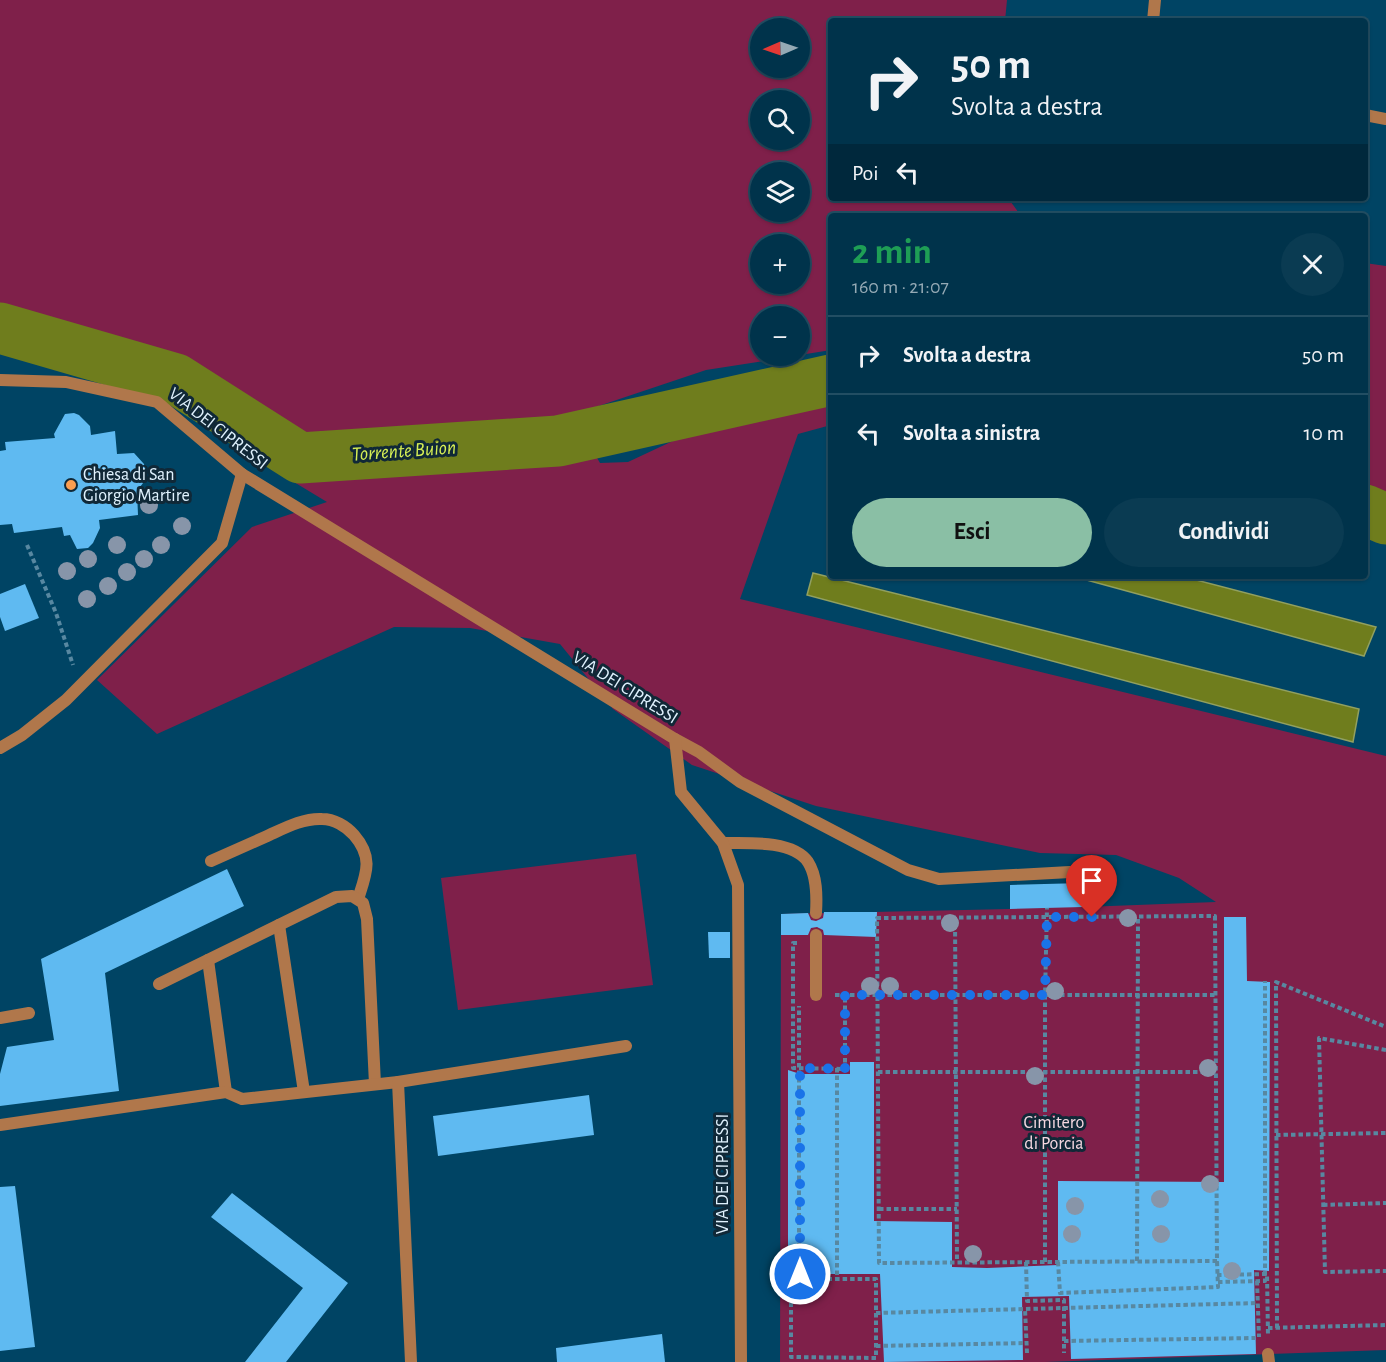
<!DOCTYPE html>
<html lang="it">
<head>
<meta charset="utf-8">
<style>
  body { margin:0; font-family:"Alegreya Sans",sans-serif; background:#0a3b52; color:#f1f3f6; height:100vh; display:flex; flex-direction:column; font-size:22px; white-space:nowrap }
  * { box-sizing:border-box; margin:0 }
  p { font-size:20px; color:#95aab5 }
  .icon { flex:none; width:33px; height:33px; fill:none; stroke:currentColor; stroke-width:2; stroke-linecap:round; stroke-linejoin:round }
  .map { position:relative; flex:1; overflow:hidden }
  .side { position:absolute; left:828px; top:213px; width:540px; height:366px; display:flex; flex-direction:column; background:#00334b; border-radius:6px; box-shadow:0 2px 4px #0004,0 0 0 2px #224e63 }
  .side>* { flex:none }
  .banner { position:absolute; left:828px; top:18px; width:540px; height:183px; border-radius:6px; box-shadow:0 2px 4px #0004,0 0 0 2px #224e63; background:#00334b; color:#f1f3f6; overflow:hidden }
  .needle { width:39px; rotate:268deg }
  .controls { position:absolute; left:750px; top:18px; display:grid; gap:12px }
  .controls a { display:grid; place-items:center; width:60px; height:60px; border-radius:50%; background:#00334b; box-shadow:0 2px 4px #0004,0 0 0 2px #224e63; font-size:30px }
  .pin { position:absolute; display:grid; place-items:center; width:51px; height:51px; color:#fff; margin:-62px -26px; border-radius:50% 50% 50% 0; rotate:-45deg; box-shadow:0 0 6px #0007 }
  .pin .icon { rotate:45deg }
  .me { position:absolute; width:66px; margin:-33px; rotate:0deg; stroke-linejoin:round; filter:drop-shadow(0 0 4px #0008) }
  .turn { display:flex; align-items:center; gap:21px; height:126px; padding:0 24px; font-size:27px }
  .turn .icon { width:78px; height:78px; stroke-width:2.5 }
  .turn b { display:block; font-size:42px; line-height:51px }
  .then { display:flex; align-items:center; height:57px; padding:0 24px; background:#0003; gap:12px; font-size:22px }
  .round { display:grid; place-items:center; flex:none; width:63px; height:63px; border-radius:32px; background:#0a3b52 }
  .summary { display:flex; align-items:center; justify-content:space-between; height:102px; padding:0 24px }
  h1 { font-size:36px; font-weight:700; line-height:45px; color:#1e9e55 }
  .cta { display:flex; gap:12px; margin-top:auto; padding:12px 24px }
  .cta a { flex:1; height:69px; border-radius:36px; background:#8abfa5; color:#111; font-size:24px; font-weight:700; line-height:69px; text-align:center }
  .cta a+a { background:#0a3b52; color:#f1f3f6 }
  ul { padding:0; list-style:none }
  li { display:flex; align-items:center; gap:18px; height:78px; padding:0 24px; border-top:2px solid #224e63 }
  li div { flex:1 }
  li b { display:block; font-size:22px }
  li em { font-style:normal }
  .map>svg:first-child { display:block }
  .green { fill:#7f204a; fill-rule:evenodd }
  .water { fill:#6f7d1d; stroke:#91a060; stroke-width:1.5 }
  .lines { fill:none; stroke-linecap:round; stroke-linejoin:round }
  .river { stroke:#6f7d1d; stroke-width:51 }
  .building { fill:#5fbaf1 }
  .path { stroke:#5888a1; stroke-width:4; stroke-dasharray:4.5 3; stroke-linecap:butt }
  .lane { stroke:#b0774b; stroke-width:12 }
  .street { stroke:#b0774b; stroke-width:12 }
  .tree { fill:#8795a9 }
  .route { stroke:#1a73e8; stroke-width:10; stroke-dasharray:0 18 }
  .poi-dot { fill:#fb9e51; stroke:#102837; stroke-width:2 }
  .labels { text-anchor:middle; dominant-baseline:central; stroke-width:6; stroke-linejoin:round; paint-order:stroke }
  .street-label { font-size:18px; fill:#e0f2fe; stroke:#102837 }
  .poi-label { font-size:18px; fill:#e0f2fe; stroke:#102837; text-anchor:start }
  .park-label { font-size:18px; fill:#f6d8e1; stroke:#102837 }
  .water-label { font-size:20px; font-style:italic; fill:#d7f055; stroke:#102837 }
</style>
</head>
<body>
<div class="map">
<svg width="1386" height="1362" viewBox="0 0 1386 1362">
  <rect width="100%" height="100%" fill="#004464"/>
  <g class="green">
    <path d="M0 0H1007L1005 21H831V198H1008L1021 216H831V350L800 355V316H760V356H796L706 370 518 433 463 466 507 451 554 443 589 444 600 463 628 462 756 402 831 405V425L798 434 740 599 1386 756V1350L1045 1362H780L781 914 1010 909 1083 883 1084 907 1216 902 1179 878 1116 855 1040 853 816 806 692 765 613 709 560 644 470 628 394 627 157 734 97 680 252 527 327 502 279 473 155 384 89 364 33 354 0 352ZM760 28H800V68H760ZM760 100H800V140H760ZM760 172H800V212H760ZM760 244H800V284H760Z"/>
    <polygon points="1365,263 1386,266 1386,529 1365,516"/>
    <polygon points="636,854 653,985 458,1010 441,878"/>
  </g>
  <g class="water">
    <polygon points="813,573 1359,709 1353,742 807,595"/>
    <polygon points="1072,576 1181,576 1376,627 1364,656"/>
  </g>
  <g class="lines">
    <g class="river">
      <polyline points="0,328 176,379 300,458 558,441 831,380"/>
      <polyline points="1365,510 1386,519"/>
    </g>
  </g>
  <g class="building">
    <polygon points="74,413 79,415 90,426 91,435 115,431 117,454 134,453 144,464 146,479 137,491 138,515 99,520 100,528 93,543 88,548 77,549 70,535 64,536 62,527 14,533 12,524 0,525 0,451 6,450 5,442 55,438 54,434 65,414"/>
    <polygon points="25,584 39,618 5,631 0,617 0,594"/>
    <polygon points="227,869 244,906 105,973 119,1091 0,1106 0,1074 7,1047 54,1040 41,959"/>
    <polygon points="1083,883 1083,907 1010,909 1010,885"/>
    <polygon points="824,912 877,912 876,937 824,935 823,930 817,927 811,928 808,935 781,935 781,914 808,913 811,920 816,921 823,918"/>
    <polygon points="1224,917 1246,917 1247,981 1270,982 1269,1271 1254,1270 1256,1354 1071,1359 1069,1296 1022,1297 1023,1360 884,1362 880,1274 788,1274 788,1070 800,1074 850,1074 850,1062 874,1062 874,1221 952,1222 952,1267 987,1268 1058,1265 1058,1181 1224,1182"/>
    <polygon points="708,932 730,932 730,958 709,958"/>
    <polygon points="589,1095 594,1135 438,1156 433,1116"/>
    <polygon points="15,1186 35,1347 0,1351 0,1187"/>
    <polygon points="232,1193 348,1283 286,1362 245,1362 303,1288 211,1217"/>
    <polygon points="662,1334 665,1362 557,1362 556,1348"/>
  </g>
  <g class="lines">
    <g class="path">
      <polyline points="27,545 56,613 73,665"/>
      <polygon points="1215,916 1217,1261 879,1263 877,918"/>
      <polyline points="955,917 957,1262"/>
      <polyline points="797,943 793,943 793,1068 845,1069 845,995"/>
      <polyline points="835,995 1215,995"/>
      <polyline points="1386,1050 1319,1038 1325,1272 1386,1271"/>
      <polyline points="837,1068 837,1279"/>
      <polyline points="878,1072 1216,1072"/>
      <polyline points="1276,1135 1386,1133"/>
      <polyline points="1323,1205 1386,1203"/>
      <polyline points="879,1209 957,1209"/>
      <polyline points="1137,1261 1138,916"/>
      <polyline points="1026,1262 1027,1301 1064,1300 1064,1353"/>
      <polyline points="1045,1262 1045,995 1047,908"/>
      <polyline points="1058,1262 1060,1293 1218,1287 1217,1261"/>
      <polyline points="1217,1275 1267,1274 1268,1336"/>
      <path d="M790 1279C819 1279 848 1279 876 1279V1358L791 1357V1280H799V1006"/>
      <polyline points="1257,1281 1259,1337"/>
      <polyline points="1218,1282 1265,1281 1265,981"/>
      <polyline points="876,1313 1025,1309"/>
      <polyline points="1268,1328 1386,1325"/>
      <polyline points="1277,1328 1276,982 1386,1027"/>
      <polyline points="1064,1341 1255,1338"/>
      <polyline points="876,1346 1027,1343"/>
      <polyline points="1027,1353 1025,1309 1258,1303"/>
    </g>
    <g class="lane">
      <polyline points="675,739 699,752 740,782 908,870 939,879 1070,872"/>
      <polyline points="0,748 22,735 66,700 222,543 242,474"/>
      <path d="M723 843C747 843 793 840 808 862 817 876 817 896 816 913"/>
      <path d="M211 861C229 853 247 845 265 837 283 829 302 818 322 819 334 819 346 826 354 835 374 858 366 874 358 899"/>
      <polyline points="279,925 304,1092"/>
      <polyline points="208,960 226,1092"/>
      <polyline points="159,984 336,897 352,896 363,903 367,919 375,1084"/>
      <polyline points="816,995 816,935"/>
      <polyline points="0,1018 29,1013"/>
      <polyline points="0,1125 226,1092 242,1099 398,1082"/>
      <polyline points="1268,1354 1269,1362"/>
      <polyline points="411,1362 398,1082 626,1046"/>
    </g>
    <g class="street">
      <polyline points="1153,21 1155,0"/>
      <polyline points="1365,115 1386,119"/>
      <polyline points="0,380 66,382 157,402 242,474 675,739 681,792 723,843 738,885 741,1362"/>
    </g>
  </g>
  <g class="tree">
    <circle cx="149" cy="505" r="9"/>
    <circle cx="182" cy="526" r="9"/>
    <circle cx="117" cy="545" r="9"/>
    <circle cx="161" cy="545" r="9"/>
    <circle cx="88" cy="559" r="9"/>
    <circle cx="144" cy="559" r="9"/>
    <circle cx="67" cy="571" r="9"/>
    <circle cx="127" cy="572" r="9"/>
    <circle cx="108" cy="586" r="9"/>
    <circle cx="87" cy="599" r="9"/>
    <circle cx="1128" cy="918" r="9"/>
    <circle cx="950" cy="923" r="9"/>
    <circle cx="870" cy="986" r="9"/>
    <circle cx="890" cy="986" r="9"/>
    <circle cx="1055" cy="991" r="9"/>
    <circle cx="1208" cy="1068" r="9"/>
    <circle cx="1035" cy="1076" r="9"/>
    <circle cx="1210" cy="1184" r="9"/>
    <circle cx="1160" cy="1199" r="9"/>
    <circle cx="1075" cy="1206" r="9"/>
    <circle cx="1072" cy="1234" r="9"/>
    <circle cx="1161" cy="1234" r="9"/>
    <circle cx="973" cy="1254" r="9"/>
    <circle cx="1232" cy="1271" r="9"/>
  </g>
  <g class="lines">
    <polyline class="route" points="800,1274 800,1068 845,1069 845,995 1045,995 1047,917 1092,917"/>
  </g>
  <circle class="poi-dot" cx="71" cy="485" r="6"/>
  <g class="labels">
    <g class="street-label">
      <text transform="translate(218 429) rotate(38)">VIA DEI CIPRESSI</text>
      <text transform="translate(625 688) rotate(32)">VIA DEI CIPRESSI</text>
      <text transform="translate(723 1174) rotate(-90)">VIA DEI CIPRESSI</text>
    </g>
    <g class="poi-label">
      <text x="83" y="475">Chiesa di San<tspan x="83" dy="21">Giorgio Martire</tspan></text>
    </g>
    <g class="park-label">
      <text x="1054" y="1123">Cimitero<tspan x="1054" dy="21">di Porcia</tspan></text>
    </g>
    <g class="water-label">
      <text transform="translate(404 451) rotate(-4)">Torrente Buion</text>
    </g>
  </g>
</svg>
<div class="controls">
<a><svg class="needle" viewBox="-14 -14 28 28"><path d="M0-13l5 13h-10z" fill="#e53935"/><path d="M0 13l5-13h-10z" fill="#95aab5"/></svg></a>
<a><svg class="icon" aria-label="search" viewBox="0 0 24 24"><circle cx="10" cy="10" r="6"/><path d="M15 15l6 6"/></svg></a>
<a><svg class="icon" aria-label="layers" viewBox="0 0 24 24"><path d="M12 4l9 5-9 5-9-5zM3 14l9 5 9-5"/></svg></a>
<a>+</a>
<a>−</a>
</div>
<div class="pin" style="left:1092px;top:917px;background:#d93025"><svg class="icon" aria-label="arrive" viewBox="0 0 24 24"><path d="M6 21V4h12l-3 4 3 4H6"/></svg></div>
<svg class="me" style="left:800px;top:1274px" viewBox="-20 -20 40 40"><circle r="17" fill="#1a73e8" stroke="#fff" stroke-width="3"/><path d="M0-11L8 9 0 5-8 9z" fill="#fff"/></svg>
<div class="banner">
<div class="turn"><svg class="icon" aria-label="right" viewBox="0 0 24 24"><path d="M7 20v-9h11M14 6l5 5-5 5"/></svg><div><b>50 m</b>Svolta a destra</div></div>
<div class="then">Poi<svg class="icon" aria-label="left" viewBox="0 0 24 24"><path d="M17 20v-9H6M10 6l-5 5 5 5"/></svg></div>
</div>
<section class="side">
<div class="summary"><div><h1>2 min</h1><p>160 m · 21:07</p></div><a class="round"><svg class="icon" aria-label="close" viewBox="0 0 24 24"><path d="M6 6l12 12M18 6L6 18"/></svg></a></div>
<ul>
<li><svg class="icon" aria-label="right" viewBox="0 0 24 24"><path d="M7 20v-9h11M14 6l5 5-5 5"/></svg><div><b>Svolta a destra</b></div><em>50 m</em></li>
<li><svg class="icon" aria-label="left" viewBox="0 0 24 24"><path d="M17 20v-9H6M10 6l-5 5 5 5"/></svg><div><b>Svolta a sinistra</b></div><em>10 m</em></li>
</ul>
<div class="cta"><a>Esci</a><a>Condividi</a></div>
</section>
</div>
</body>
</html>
